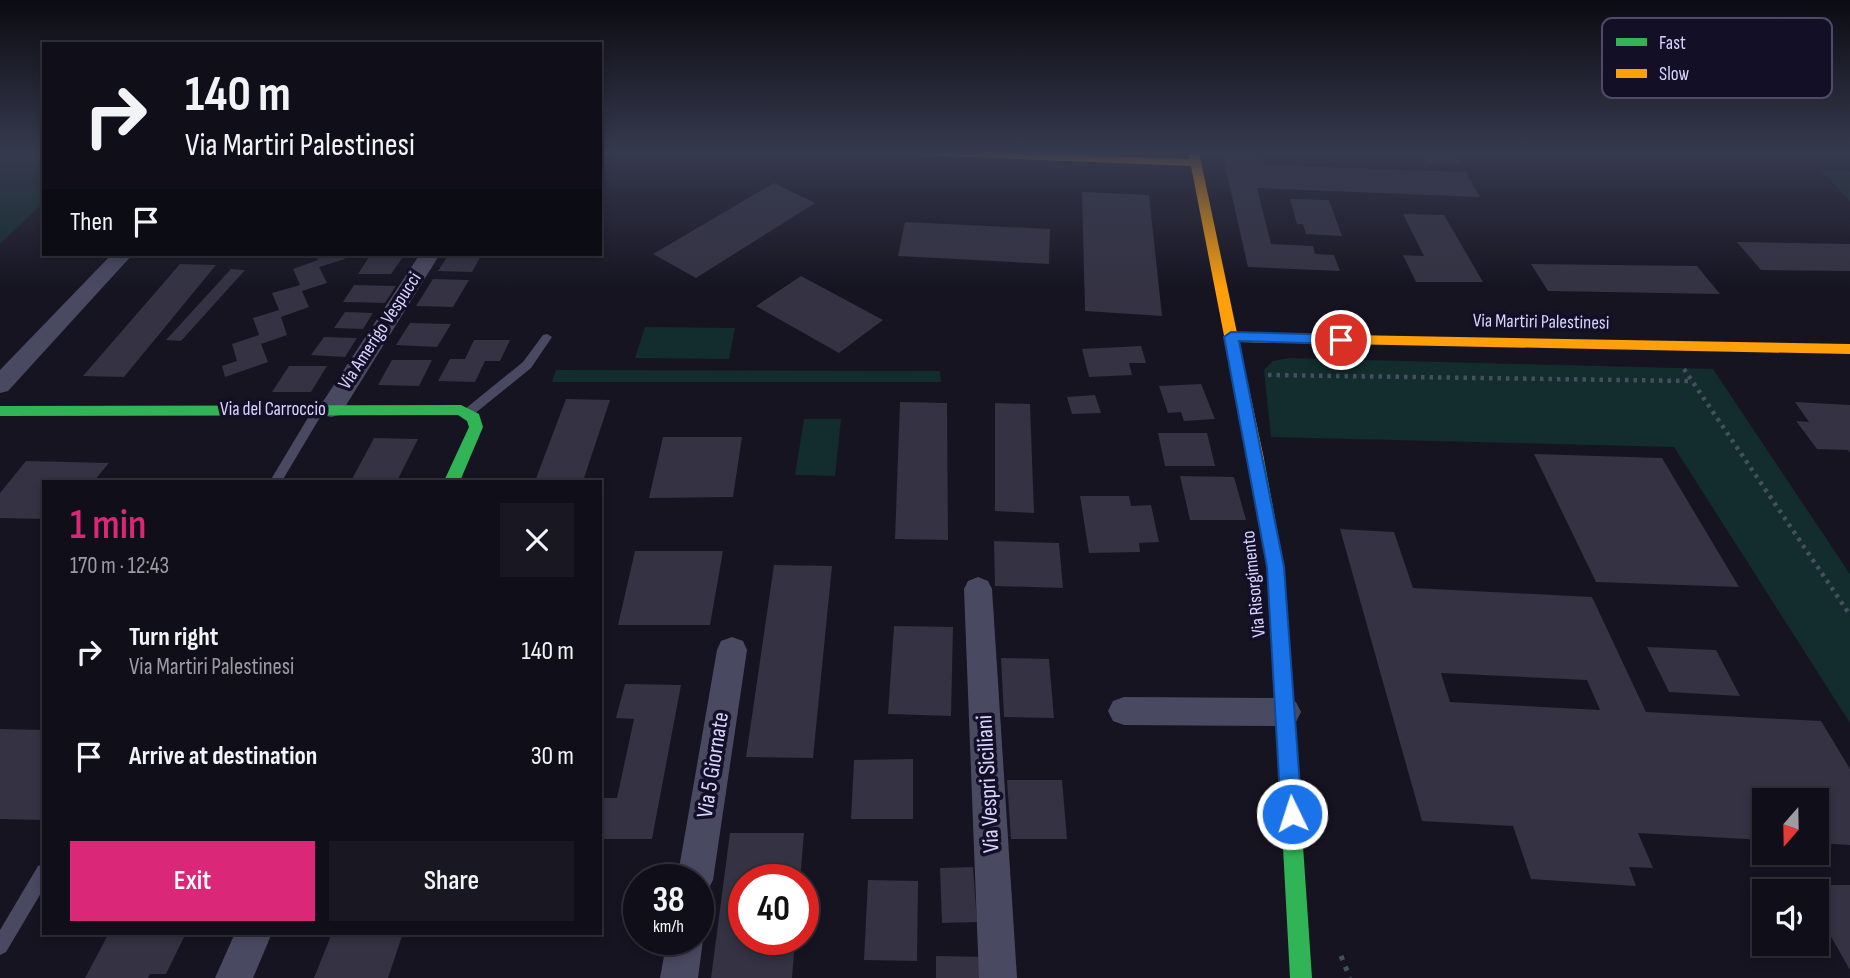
<!DOCTYPE html>
<html lang="en">
<head>
<meta charset="utf-8">
<style>
  body { margin:0; font-family:"Sofia Sans Condensed",sans-serif; background:#191822; color:#f1f3f6; height:100vh; display:flex; flex-direction:column; font-size:26px; white-space:nowrap }
  * { box-sizing:border-box; margin:0 }
  p { font-size:23px; color:#9c9ca2 }
  .icon { flex:none; width:38px; height:38px; fill:none; stroke:currentColor; stroke-width:2; stroke-linecap:round; stroke-linejoin:round }
  .map { position:relative; flex:1; overflow:hidden }
  .drawer { position:absolute; left:42px; top:480px; width:560px; height:455px; display:flex; flex-direction:column; background:#100f19; border-radius:0px; box-shadow:0 4px 10px #0003,0 0 0 2px #302f38 }
  .drawer>* { flex:none }
  .guide { position:absolute; left:42px; top:42px; width:560px; height:214px; border-radius:0px; box-shadow:0 4px 10px #0003,0 0 0 2px #302f38; background:#100f19; color:#f1f3f6; overflow:hidden }
  .needle { width:46px; rotate:200deg }
  .buttons { position:absolute; left:1752px; top:788px; display:grid; gap:14px }
  .buttons a { display:grid; place-items:center; width:77px; height:77px; border-radius:0px; background:#100f19; box-shadow:0 4px 10px #0003,0 0 0 2px #302f38; font-size:35px }
  .speed { position:absolute; left:623px; top:864px; display:flex; gap:14px; font-size:35px; font-weight:700; text-align:center }
  .speed>* { display:grid; place-content:center; width:91px; height:91px; border-radius:50%; background:#100f19; box-shadow:0 4px 10px #0003,0 0 0 2px #302f38; line-height:1 }
  .speed small { font-size:18px; font-weight:400 }
  .speed .limit { border:10px solid #d22; background:#fff; color:#111 }
  .pin { position:absolute; display:grid; place-items:center; width:60px; height:60px; color:#fff; margin:-30px; border:4px solid #fff; border-radius:50%; box-shadow:0 2px 7px #0007 }
  .me { position:absolute; width:77px; margin:-38px; rotate:356deg; stroke-linejoin:round; filter:drop-shadow(0 0 5px #0008) }
  .turn { display:flex; align-items:center; gap:24px; height:147px; padding:0 28px; font-size:32px }
  .turn .icon { width:91px; height:91px; stroke-width:2.5 }
  .turn b { display:block; font-size:49px; line-height:60px }
  .then { display:flex; align-items:center; height:66px; padding:0 28px; background:#0003; gap:14px; font-size:26px }
  .round { display:grid; place-items:center; flex:none; width:74px; height:74px; border-radius:0px; background:#191822 }
  .head { display:flex; align-items:center; justify-content:space-between; height:119px; padding:0 28px }
  h1 { font-size:42px; font-weight:600; line-height:52px; color:#db2777 }
  .cta { display:flex; gap:14px; margin-top:auto; padding:14px 28px }
  .cta a { flex:1; height:80px; border-radius:0px; background:#db2777; color:#fff; font-size:28px; font-weight:600; line-height:80px; text-align:center }
  .cta a+a { background:#191822; color:#f1f3f6 }
  ul { padding:0; list-style:none }
  li { display:flex; align-items:center; gap:21px; height:105px; padding:0 28px }
  li div { flex:1 }
  li b { display:block; font-size:26px }
  li em { font-style:normal }
  .map>svg:first-child { display:block }
  .green { fill:#132c2d }
  .building { fill:#343243; fill-rule:evenodd }
  .lines { fill:none; stroke-linecap:round; stroke-linejoin:round }
  .path-far1 { stroke:#44505f; stroke-width:4.5; stroke-dasharray:3.5 5; stroke-linecap:butt }
  .path { stroke:#44505f; stroke-width:5; stroke-dasharray:4.5 7; stroke-linecap:butt }
  .lane { fill:#4a4962; fill-rule:evenodd }
  .street { fill:#4a4962; fill-rule:evenodd }
  .fast { fill:#30b455; fill-rule:evenodd }
  .slow { fill:#ff9f0a; fill-rule:evenodd }
  .route { fill:#1a73e8; stroke:#114b97; stroke-width:2 }
  .labels { text-anchor:middle; dominant-baseline:central; stroke-width:7; stroke-linejoin:round; paint-order:stroke }
  .street-label { font-size:19px; fill:#d9d4ff; stroke:#130f26 }
  .near-street-label { font-size:23px; fill:#d9d4ff; stroke:#130f26 }
  .key { fill:#130f26; stroke:#4e4a67; stroke-width:2 }
  .key-label { font-size:19px; fill:#d9d4ff }
</style>
</head>
<body>
<div class="map">
<svg width="1850" height="978" viewBox="0 0 1850 978">
  <rect width="100%" height="100%" fill="#161421"/>
  <g class="green">
    <polygon points="0,152 44,152 44,202 0,244"/>
    <polygon points="1820,170 1850,171 1850,201"/>
    <polygon points="645,327 735,328 729,359 635,358"/>
    <polygon points="1289,358 1713,369 1850,574 1850,723 1674,447 1271,437 1264,370 1273,361"/>
    <polygon points="556,370 940,371 941,382 552,382"/>
    <polygon points="804,419 841,419 835,476 795,475"/>
  </g>
  <g class="building">
    <polygon points="1222,152 1260,152 1264,165 1466,172 1480,197 1257,188 1271,244 1313,246 1315,254 1334,255 1340,271 1248,267"/>
    <polygon points="1422,152 1455,152 1462,164 1427,163"/>
    <polygon points="774,183 815,203 696,278 653,254"/>
    <polygon points="1082,192 1149,195 1162,316 1085,311"/>
    <polygon points="1290,199 1329,200 1342,236 1306,234 1303,224 1297,224"/>
    <polygon points="1403,214 1444,215 1483,282 1416,282 1403,255 1424,256"/>
    <polygon points="905,222 1050,229 1049,264 898,256"/>
    <polygon points="1737,242 1850,244 1850,271 1761,270"/>
    <polygon points="314,254 342,254 345,259 319,267 327,283 302,291 309,307 281,317 287,335 261,344 268,362 225,377 222,366 237,361 232,344 259,335 253,318 279,310 272,293 300,285 293,269 318,260"/>
    <polygon points="371,254 405,254 391,274 358,274"/>
    <polygon points="449,254 482,254 472,272 438,271"/>
    <polygon points="180,264 216,265 124,377 83,376"/>
    <polygon points="1531,264 1697,266 1720,294 1548,291"/>
    <polygon points="231,269 245,270 181,341 166,340"/>
    <polygon points="801,276 883,320 839,353 756,306"/>
    <polygon points="433,279 469,280 453,307 416,306"/>
    <polygon points="354,285 396,286 385,303 343,302"/>
    <polygon points="345,312 373,313 363,329 334,328"/>
    <polygon points="410,323 451,324 437,347 396,345"/>
    <polygon points="324,337 357,338 345,357 311,355"/>
    <polygon points="474,340 510,340 500,361 485,361 475,382 438,381 450,359 465,359"/>
    <polygon points="1141,346 1146,363 1129,363 1132,375 1089,377 1082,349"/>
    <polygon points="392,360 432,360 419,386 378,385"/>
    <polygon points="289,366 327,366 311,392 272,392"/>
    <polygon points="1201,384 1215,419 1184,421 1181,412 1168,413 1159,386"/>
    <polygon points="1095,395 1101,413 1072,414 1067,397"/>
    <polygon points="566,399 610,400 583,481 535,481"/>
    <polygon points="900,402 947,403 948,540 895,539"/>
    <polygon points="1795,402 1850,405 1850,453 1848,450 1817,449 1796,421 1809,422"/>
    <polygon points="995,403 1030,404 1034,513 995,511"/>
    <polygon points="1158,433 1207,433 1215,466 1165,466"/>
    <polygon points="663,437 742,437 733,497 649,498"/>
    <polygon points="374,438 418,439 397,481 351,481"/>
    <polygon points="1534,454 1662,458 1739,587 1596,582"/>
    <polygon points="26,461 109,463 94,481 44,481 44,519 0,518 0,493"/>
    <polygon points="1180,476 1234,477 1246,520 1190,520"/>
    <polygon points="1080,496 1129,496 1131,506 1151,505 1159,542 1139,543 1140,552 1089,553"/>
    <path d="M1340 529 1394 532 1413 588 1592 597 1646 712 1821 721 1850 769V845L1816 843V800H1764V840L1638 833 1653 868 1629 867 1636 886 1531 879 1513 826 1422 821ZM1441 673 1587 680 1600 710 1450 702Z"/>
    <polygon points="994,541 1059,543 1063,588 995,586"/>
    <polygon points="635,551 723,551 710,625 618,625"/>
    <polygon points="774,565 832,566 813,758 746,757"/>
    <polygon points="894,626 953,627 951,716 888,714"/>
    <polygon points="1647,647 1716,650 1740,696 1669,692"/>
    <polygon points="1001,658 1049,659 1054,718 1004,717"/>
    <polygon points="625,684 681,685 652,839 600,839 600,798 617,798 634,719 616,718"/>
    <polygon points="0,729 44,730 44,820 0,819"/>
    <polygon points="913,759 913,819 851,819 854,760"/>
    <polygon points="1007,780 1062,780 1067,839 1011,839"/>
    <polygon points="730,833 804,833 800,880 744,880 744,940 795,940 792,978 711,978"/>
    <polygon points="973,867 977,922 942,923 940,868"/>
    <polygon points="868,880 918,881 917,961 864,960"/>
    <polygon points="1803,885 1850,885 1850,970 1816,910 1816,891 1806,891"/>
    <polygon points="109,933 186,933 166,974 150,974 148,978 85,978"/>
    <polygon points="332,933 403,933 388,978 314,978"/>
    <polygon points="936,956 984,957 984,978 936,978"/>
  </g>
  <g class="lines">
    <g class="path-far1">
      <polyline points="1684,369 1850,615"/>
      <polyline points="1268,375 1691,381"/>
    </g>
    <polyline class="path" points="1341,956 1350,978"/>
    <g class="lane">
      <polygon points="547,334 552,337 531,368 473,415 465,415 463,412 465,409 523,362 543,335"/>
      <polygon points="319,405 325,409 282,481 270,481 315,406"/>
      <polygon points="44,864 44,888 6,952 0,955 0,930 38,866"/>
    </g>
    <g class="street">
      <polygon points="112,254 133,254 8,391 0,393 0,370"/>
      <polygon points="420,254 440,254 340,415 331,417 322,415 319,409 322,403"/>
      <polygon points="978,577 988,581 992,589 1017,978 979,978 964,589 968,581"/>
      <polygon points="732,637 743,641 747,650 713,880 707,892 698,896 698,880 677,880 717,650 721,641"/>
      <polygon points="1124,697 1285,698 1296,702 1301,712 1296,722 1285,726 1124,725 1113,721 1108,711 1113,701"/>
      <polygon points="698,928 703,940 698,978 660,978 667,940 698,940"/>
      <polygon points="235,933 272,933 253,978 215,978"/>
    </g>
    <g class="fast">
      <polygon points="461,405 479,414 483,427 460,481 444,481 469,427 467,421 458,415 0,416 0,406"/>
      <polygon points="1256,453 1264,459 1284,567 1312,978 1290,978 1268,567 1248,459"/>
    </g>
    <polygon class="slow" points="914,152 993,152 1190,159 1189,152 1199,152 1237,333 1850,344 1850,354 1239,342 1264,459 1256,465 1248,459 1191,166 920,155"/>
  </g>
  <linearGradient id="sky" x2="0" y2="1"><stop stop-color="#0c0b12"/><stop offset="0.53" stop-color="#363a4e"/><stop offset="1" stop-color="#363a4e" stop-opacity="0"/></linearGradient>
  <rect width="1850" height="289" fill="url(#sky)"/>
  <polygon class="route" points="1231,332 1341,335 1348,340 1341,344 1239,341 1284,567 1302,814 1299,821 1292,824 1284,821 1281,814 1267,567 1224,337"/>
  <g class="labels">
    <g class="street-label">
      <text transform="translate(1541 322) rotate(1)">Via Martiri Palestinesi</text>
      <text transform="translate(380 331) rotate(-57)">Via Amerigo Vespucci</text>
      <text x="273" y="409">Via del Carroccio</text>
      <text transform="translate(1254 584) rotate(-96)">Via Risorgimento</text>
    </g>
    <g class="near-street-label">
      <text transform="translate(713 765) rotate(-81)">Via 5 Giornate</text>
      <text transform="translate(988 784) rotate(-93)">Via Vespri Siciliani</text>
    </g>
  </g>
  <rect x="1602" y="18" width="230" height="80" rx="10" class="key"/>
  <rect x="1616" y="38" width="31" height="8" fill="#30b455"/>
  <rect x="1616" y="69" width="31" height="9" fill="#ff9f0a"/>
  <g class="key-label">
    <text x="1659" y="49">Fast</text>
    <text x="1659" y="80">Slow</text>
  </g>
</svg>
<div class="buttons">
<a><svg class="needle" viewBox="-14 -14 28 28"><path d="M0-13l5 13h-10z" fill="#e53935"/><path d="M0 13l5-13h-10z" fill="#9c9ca2"/></svg></a>
<a><svg class="icon" aria-label="sound" viewBox="0 0 24 24"><path d="M4 9h4l5-4v14l-5-4H4zM17 9q2 3 0 6"/></svg></a>
</div>
<div class="speed"><div>38<small>km/h</small></div><div class="limit">40</div></div>
<div class="pin" style="left:1341px;top:340px;background:#d93025"><svg class="icon" aria-label="arrive" viewBox="0 0 24 24"><path d="M6 21V4h12l-3 4 3 4H6"/></svg></div>
<svg class="me" style="left:1292px;top:814px" viewBox="-20 -20 40 40"><circle r="17" fill="#1a73e8" stroke="#fff" stroke-width="3"/><path d="M0-11L8 9 0 5-8 9z" fill="#fff"/></svg>
<div class="guide">
<div class="turn"><svg class="icon" aria-label="right" viewBox="0 0 24 24"><path d="M7 20v-9h11M14 6l5 5-5 5"/></svg><div><b>140 m</b>Via Martiri Palestinesi</div></div>
<div class="then">Then<svg class="icon" aria-label="arrive" viewBox="0 0 24 24"><path d="M6 21V4h12l-3 4 3 4H6"/></svg></div>
</div>
<section class="drawer">
<div class="head"><div><h1>1 min</h1><p>170 m · 12:43</p></div><a class="round"><svg class="icon" aria-label="close" viewBox="0 0 24 24"><path d="M6 6l12 12M18 6L6 18"/></svg></a></div>
<ul>
<li><svg class="icon" aria-label="right" viewBox="0 0 24 24"><path d="M7 20v-9h11M14 6l5 5-5 5"/></svg><div><b>Turn right</b><p>Via Martiri Palestinesi</p></div><em>140 m</em></li>
<li><svg class="icon" aria-label="arrive" viewBox="0 0 24 24"><path d="M6 21V4h12l-3 4 3 4H6"/></svg><div><b>Arrive at destination</b></div><em>30 m</em></li>
</ul>
<div class="cta"><a>Exit</a><a>Share</a></div>
</section>
</div>
</body>
</html>
